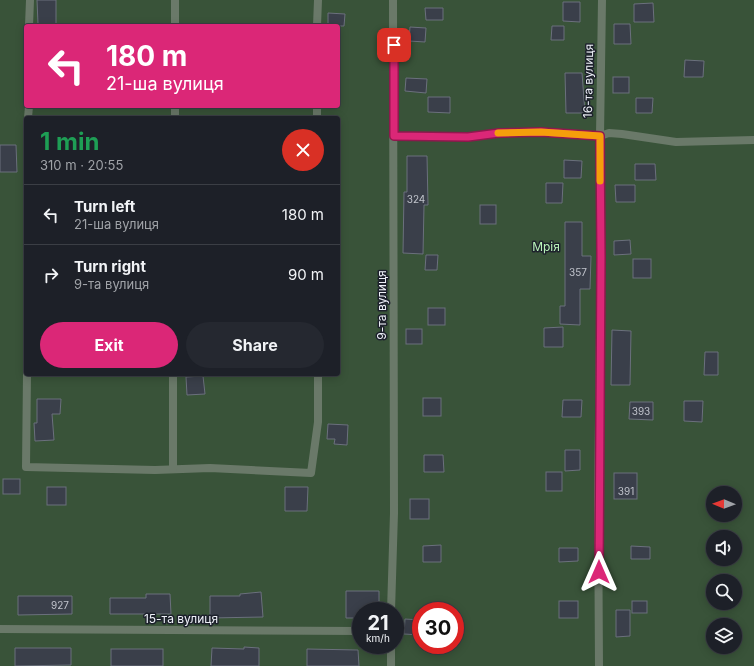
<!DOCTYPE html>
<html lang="en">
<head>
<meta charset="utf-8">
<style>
  body { margin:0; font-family:Inter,sans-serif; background:#252830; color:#f1f3f6; height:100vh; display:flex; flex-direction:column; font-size:15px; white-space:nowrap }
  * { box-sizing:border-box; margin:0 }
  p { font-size:13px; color:#a0a3a8 }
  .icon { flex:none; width:22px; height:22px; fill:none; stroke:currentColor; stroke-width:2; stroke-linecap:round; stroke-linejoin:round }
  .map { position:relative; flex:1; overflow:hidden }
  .side { position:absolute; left:24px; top:116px; width:316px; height:260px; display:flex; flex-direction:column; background:#1d2028; border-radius:4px; box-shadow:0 2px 10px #0003,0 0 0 1px #3b3e45 }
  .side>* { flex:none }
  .banner { position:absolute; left:24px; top:24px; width:316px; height:84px; border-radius:4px; box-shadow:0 2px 10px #0003,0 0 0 1px #3b3e45; background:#db2777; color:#fff; overflow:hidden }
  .needle { width:26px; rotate:271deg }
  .controls { position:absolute; left:706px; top:486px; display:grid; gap:8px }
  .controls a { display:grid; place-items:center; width:36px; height:36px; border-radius:50%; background:#1d2028; box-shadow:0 2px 10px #0003,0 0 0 1px #3b3e45; font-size:20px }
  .speed { position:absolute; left:352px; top:602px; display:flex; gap:8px; font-size:20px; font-weight:700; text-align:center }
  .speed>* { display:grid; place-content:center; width:52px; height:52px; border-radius:50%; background:#1d2028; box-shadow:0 2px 10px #0003,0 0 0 1px #3b3e45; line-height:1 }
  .speed small { font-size:10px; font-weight:400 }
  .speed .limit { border:6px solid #d22; background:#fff; color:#111 }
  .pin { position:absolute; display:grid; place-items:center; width:34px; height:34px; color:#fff; margin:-17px; border-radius:8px; box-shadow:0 2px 6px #0006 }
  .me { position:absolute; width:44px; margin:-22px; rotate:0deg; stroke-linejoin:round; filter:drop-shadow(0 0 3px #0008) }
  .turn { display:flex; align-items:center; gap:14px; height:84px; padding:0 16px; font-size:18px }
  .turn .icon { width:52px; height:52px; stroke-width:2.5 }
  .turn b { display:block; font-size:28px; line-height:34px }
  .round { display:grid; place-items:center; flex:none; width:42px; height:42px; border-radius:21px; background:#252830 }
  .overview { display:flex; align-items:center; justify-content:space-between; height:68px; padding:0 16px }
  h1 { font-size:24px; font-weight:700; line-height:30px; color:#1e9e55 }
  .primary-button { display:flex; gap:8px; margin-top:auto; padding:8px 16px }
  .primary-button a { flex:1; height:46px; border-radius:24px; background:#db2777; color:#fff; font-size:16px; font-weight:700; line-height:46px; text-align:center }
  .primary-button a+a { background:#252830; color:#f1f3f6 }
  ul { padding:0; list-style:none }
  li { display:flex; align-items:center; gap:12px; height:60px; padding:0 16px; border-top:1px solid #3b3e45 }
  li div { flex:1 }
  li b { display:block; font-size:15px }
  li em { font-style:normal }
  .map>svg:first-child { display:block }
  .green { fill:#395339; fill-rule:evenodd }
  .building { fill:#3a3f4a; stroke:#6b707d }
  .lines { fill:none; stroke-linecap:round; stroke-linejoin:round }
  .street { stroke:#6a7969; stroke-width:8 }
  .route-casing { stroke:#8e194d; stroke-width:10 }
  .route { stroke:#db2777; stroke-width:7 }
  .slow { stroke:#f59e0b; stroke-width:7 }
  .labels { text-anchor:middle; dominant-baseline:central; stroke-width:3; stroke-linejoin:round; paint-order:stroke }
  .number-label { font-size:10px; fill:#c1c4cc }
  .street-label { font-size:12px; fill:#eef1f8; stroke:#1d212c }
  .park-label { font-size:12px; fill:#baf4ba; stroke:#1d212c }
</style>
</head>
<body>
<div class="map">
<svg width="754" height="666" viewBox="0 0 754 666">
  <rect width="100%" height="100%" fill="#272b36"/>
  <path class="green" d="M0 0H754V666H0ZM26 26H338V106H26ZM26 118H338V374H26ZM713 493H735V515H713ZM713 537H735V559H713ZM713 581H735V603H713ZM361 611H395V645H361ZM421 611H455V645H421ZM713 625H735V647H713Z"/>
  <g class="building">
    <polygon points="37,0 56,0 56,24 38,24"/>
    <polygon points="563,2 580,2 580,22 563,21"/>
    <polygon points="653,3 654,22 634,22 634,4"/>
    <polygon points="425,8 443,8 443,20 426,20"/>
    <polygon points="328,13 345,14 344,26 328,26"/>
    <polygon points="614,24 630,24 631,44 614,44"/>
    <polygon points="552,26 564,26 564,40 551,40"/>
    <polygon points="410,27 426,28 425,42 409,41"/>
    <polygon points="685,60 704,61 703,77 684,77"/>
    <polygon points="565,73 582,73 585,113 566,113"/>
    <rect x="613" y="77" width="16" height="16"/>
    <polygon points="406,78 427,79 426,93 405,91"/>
    <polygon points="428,97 450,97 450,113 428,112"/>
    <polygon points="636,98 653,98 652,113 636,113"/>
    <polygon points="0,145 16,145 17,172 0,172"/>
    <polygon points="407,156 427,156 428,205 424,205 423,254 403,253 404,192 407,192"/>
    <polygon points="564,160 582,161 581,178 564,178"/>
    <polygon points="635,164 655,164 656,180 635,180"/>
    <polygon points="546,183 563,183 562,203 546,203"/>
    <polygon points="615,185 635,185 635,202 616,202"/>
    <rect x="480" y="205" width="16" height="19"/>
    <polygon points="565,222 582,222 582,256 591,256 590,289 580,289 580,325 560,324 560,306 565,306"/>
    <polygon points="630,240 631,254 614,255 614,241"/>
    <polygon points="426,255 438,255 437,270 425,270"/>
    <rect x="633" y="259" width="18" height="19"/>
    <rect x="428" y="308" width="17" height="17"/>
    <polygon points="563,327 563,347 544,347 544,328"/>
    <rect x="406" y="329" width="16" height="15"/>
    <polygon points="612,330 631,331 630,385 611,385"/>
    <polygon points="705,352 718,352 718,375 704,375"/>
    <polygon points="203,376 205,394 187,395 186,377"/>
    <rect x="423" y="398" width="18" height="18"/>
    <polygon points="37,399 61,399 60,414 52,414 54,440 35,441 34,423 37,423"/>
    <polygon points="563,400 582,400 581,417 562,417"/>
    <polygon points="684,401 703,401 702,422 684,421"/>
    <polygon points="630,402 653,402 653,420 629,419"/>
    <polygon points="328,424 348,425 347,445 334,444 335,439 327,439"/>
    <polygon points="565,450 580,450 580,470 565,471"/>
    <polygon points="424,455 443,455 444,472 424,472"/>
    <rect x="546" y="472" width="16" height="19"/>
    <rect x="614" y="473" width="23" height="26"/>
    <rect x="3" y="479" width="17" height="15"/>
    <rect x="47" y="487" width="19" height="18"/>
    <polygon points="285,487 308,487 307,511 285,511"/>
    <rect x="410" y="499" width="19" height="20"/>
    <polygon points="441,545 441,562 423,562 423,546"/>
    <polygon points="631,546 650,547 650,559 631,559"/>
    <polygon points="559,548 578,548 578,561 559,562"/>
    <polygon points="346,591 379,591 379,611 361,611 361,618 346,618"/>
    <polygon points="261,592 263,617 210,618 210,596 240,596 240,594"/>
    <polygon points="146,594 170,594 171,614 110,614 110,598 146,598"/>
    <polygon points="18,596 72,596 72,614 18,615"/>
    <rect x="559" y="601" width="19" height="17"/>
    <rect x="632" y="601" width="15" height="12"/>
    <polygon points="616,610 630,610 630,636 616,637"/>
    <polygon points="405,619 421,620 421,635 404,634"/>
    <polygon points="244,647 259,648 259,666 211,666 212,648 244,649"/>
    <polygon points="15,648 71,648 71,665 15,666"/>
    <rect x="111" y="649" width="52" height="17"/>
    <polygon points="307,649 358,650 359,666 307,666"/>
  </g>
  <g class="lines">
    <g class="street">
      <polyline points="29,26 30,0"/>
      <polyline points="175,26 175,0"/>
      <polyline points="317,26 318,0"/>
      <polyline points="317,106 317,118"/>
      <polyline points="28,118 29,106"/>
      <polyline points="175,118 175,106"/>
      <polyline points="394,136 468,137 499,133 541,132 600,136 609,133 622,134 676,142 754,140"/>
      <polyline points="27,374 26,467 155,470 210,468 311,473 318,422 318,374"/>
      <polyline points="173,469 173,374"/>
      <polyline points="391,611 394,513 393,0"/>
      <polyline points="0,629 361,631"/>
      <polyline points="391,645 391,666"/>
      <polyline points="599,666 598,496 601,257 600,136 602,0"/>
    </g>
  </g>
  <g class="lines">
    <g class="route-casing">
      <polyline id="route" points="394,45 394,136 468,137 499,133 541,132 600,136 601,257 599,572"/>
    </g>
    <use href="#route" class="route"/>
    <polyline class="slow" points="498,133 541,132 600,136 600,181"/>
  </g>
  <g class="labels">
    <g class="number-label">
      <text x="416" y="199">324</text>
      <text x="578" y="272">357</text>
      <text x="641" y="411">393</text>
      <text x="626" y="491">391</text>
      <text x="60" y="605">927</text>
    </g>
    <g class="street-label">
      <text transform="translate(588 81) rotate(-89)">16-та вулиця</text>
      <text transform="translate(381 305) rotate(-90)">9-та вулиця</text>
      <text x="181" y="618">15-та вулиця</text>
    </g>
    <g class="park-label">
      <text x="546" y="246">Мрія</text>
    </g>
  </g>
</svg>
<div class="controls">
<a><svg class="needle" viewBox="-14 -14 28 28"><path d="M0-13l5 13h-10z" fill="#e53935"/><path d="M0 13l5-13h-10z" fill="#a0a3a8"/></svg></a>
<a><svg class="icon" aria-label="sound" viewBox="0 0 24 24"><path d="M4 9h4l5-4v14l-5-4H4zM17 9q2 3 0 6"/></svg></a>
<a><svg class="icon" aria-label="search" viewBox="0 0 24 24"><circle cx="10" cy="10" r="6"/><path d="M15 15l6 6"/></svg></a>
<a><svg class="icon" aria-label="layers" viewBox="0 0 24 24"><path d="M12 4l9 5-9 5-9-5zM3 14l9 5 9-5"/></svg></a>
</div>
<div class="speed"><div>21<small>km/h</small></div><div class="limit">30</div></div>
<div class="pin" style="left:394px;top:45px;background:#d93025"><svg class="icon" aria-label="arrive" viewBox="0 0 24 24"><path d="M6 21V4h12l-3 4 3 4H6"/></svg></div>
<svg class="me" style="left:599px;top:572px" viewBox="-20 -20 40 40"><path d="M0-17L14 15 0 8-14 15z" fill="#db2777" stroke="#fff" stroke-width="4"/></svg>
<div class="banner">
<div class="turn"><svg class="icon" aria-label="left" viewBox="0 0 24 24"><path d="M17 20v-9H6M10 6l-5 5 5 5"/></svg><div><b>180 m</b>21-ша вулиця</div></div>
</div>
<section class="side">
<div class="overview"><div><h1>1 min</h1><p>310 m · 20:55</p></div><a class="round" style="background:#d93025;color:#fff"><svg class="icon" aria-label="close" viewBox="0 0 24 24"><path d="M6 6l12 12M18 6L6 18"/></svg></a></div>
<ul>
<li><svg class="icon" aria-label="left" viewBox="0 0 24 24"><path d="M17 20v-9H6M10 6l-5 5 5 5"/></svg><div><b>Turn left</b><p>21-ша вулиця</p></div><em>180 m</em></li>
<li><svg class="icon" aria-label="right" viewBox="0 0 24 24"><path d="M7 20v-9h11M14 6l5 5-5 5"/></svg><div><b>Turn right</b><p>9-та вулиця</p></div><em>90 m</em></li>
</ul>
<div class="primary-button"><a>Exit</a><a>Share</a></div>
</section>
</div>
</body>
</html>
